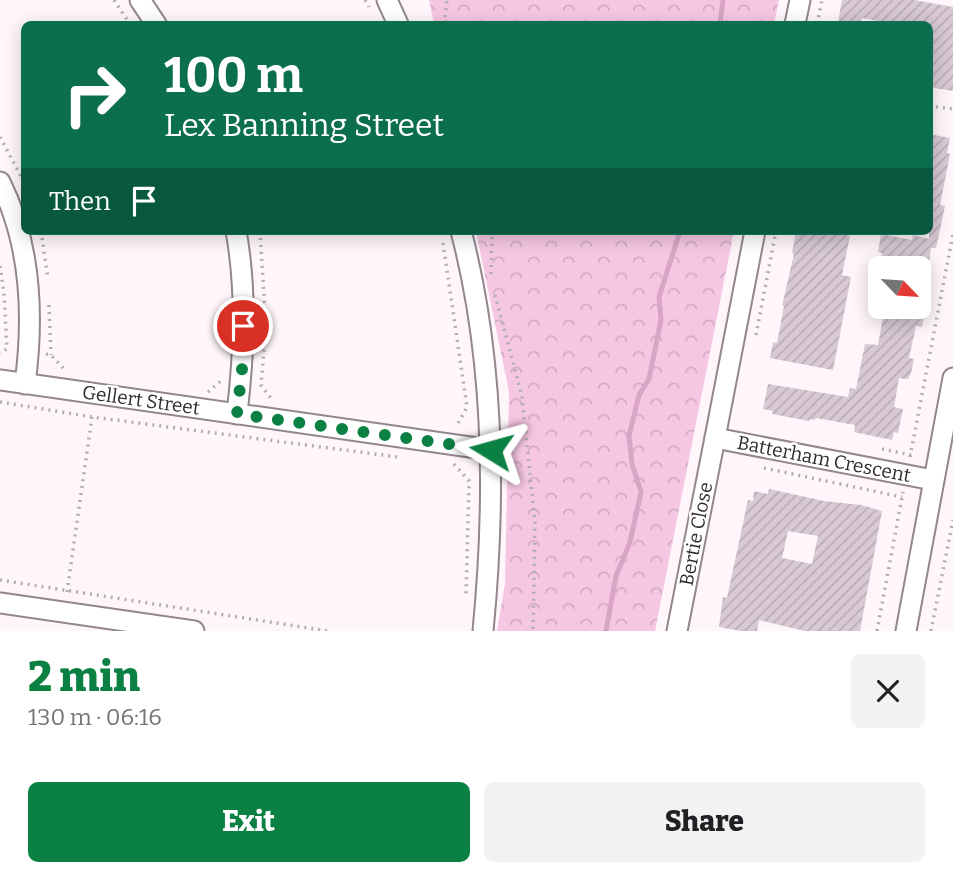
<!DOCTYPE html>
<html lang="en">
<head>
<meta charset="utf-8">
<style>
  body { margin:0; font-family:Bitter,serif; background:#f2f2f2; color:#202124; height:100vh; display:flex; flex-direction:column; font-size:26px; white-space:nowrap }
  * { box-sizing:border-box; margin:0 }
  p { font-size:23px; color:#757577 }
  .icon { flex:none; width:38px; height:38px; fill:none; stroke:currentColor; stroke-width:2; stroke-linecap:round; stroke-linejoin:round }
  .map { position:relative; height:631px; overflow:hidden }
  .side { display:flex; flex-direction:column; background:#fff; flex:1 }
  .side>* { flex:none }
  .banner { position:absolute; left:21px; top:21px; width:912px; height:214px; border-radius:10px; box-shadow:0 4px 18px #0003; background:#0b6e4f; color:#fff; overflow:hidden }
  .needle { width:46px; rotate:115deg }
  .controls { position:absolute; left:868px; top:256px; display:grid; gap:14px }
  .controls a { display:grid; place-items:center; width:63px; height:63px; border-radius:10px; background:#fff; box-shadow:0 4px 18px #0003; font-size:35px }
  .pin { position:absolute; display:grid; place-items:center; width:60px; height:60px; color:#fff; margin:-30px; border:4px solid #fff; border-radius:50%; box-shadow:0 2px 7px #0007 }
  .me { position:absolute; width:77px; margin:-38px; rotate:278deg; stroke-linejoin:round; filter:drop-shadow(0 0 5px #0008) }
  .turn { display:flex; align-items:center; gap:24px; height:147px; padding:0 28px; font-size:32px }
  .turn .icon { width:91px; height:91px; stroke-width:2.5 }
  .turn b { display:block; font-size:49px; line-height:60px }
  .then { display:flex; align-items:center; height:66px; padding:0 28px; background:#0003; gap:14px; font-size:26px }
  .round { display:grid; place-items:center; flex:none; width:74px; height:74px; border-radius:10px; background:#f2f2f2 }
  .summary { display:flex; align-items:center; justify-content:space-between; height:119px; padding:0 28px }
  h1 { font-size:42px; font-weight:800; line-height:52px; color:#0b8043 }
  .cta { display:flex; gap:14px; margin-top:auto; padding:14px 28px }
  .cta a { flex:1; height:80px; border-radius:10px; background:#0b8043; color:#fff; font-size:28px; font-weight:800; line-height:80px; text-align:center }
  .cta a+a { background:#f2f2f2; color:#202124 }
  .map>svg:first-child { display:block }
  .park { fill:url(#park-crowns) }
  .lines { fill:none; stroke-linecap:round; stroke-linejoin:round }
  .stream { stroke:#d9a5c5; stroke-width:5 }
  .building { fill:url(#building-hatch); fill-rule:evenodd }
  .minor-casing { stroke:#93868d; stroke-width:23 }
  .path { stroke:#b3acb0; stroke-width:3.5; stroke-dasharray:2 5; stroke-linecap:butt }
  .minor { stroke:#fff; stroke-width:19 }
  .route { stroke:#0b8043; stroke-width:12; stroke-dasharray:0 21.6 }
  .labels { text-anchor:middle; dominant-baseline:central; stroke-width:5; stroke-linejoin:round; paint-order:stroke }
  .street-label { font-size:19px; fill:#312b2e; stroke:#fff }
</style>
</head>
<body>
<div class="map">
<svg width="953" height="631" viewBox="0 0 953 631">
  <defs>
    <pattern id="park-crowns" width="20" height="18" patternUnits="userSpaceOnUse" patternTransform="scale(1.75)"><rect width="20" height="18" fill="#f6c7e3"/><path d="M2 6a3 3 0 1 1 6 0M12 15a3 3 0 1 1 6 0" fill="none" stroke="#d3abc3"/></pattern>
    <pattern id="building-hatch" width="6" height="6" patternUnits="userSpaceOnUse" patternTransform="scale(1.75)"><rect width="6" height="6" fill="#d8c9d2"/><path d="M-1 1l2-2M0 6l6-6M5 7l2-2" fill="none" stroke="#baadb5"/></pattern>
  </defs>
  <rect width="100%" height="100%" fill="#fff6fb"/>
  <g class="park">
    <polygon points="429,0 779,0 774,24 434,24"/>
    <polygon points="476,231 734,231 655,631 497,631 505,584 509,392"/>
  </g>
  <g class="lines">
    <g class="stream">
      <polyline points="720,24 723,0"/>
      <polyline points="606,631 616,576 630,542 641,492 632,464 629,436 639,395 649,379 661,320 659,297 680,231"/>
    </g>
  </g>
  <g class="building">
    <polygon points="842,0 914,0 953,7 953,91 929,87 929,24 894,24 862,18 860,24 838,22"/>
    <polygon points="929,134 950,138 947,153 950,154 940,205 945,206 936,248 931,248 928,268 896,268 880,265 882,253 878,252 881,234 912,240 913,235 929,239"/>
    <polygon points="796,231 842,231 842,234 850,236 842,275 851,277 833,370 770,358 773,342 777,343 784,306 782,306 794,254 792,253"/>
    <polygon points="885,306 926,306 922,327 916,326 909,358 914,359 911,373 908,379 899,378 894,407 903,409 898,433 894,432 892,440 854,432 855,425 816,418 815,420 810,419 809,421 772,414 773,411 763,409 768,384 848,397 850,388 856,389 865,344 878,345"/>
    <path d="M769 489 824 501 861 505 882 511 860 631H805L759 620 757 631H741L719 627 723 597 727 598 748 500 753 501 754 491 768 494ZM788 531 818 536 812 564 782 558Z"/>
  </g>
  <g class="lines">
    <g class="minor-casing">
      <g id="minor">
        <polyline points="140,0 156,24"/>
        <polyline points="387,0 398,24"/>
        <polyline points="795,24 800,0"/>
        <path d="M0 182C31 244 34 316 25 384"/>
        <path d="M236 231C247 292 244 353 237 414"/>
        <path d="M461 231C495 361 496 498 483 631"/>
        <polyline points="755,231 715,438 933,480"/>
        <polyline points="0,380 491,450"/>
        <polyline points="0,603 194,631"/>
        <polyline points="677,631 715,438"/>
        <polyline points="906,631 953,378"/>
      </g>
    </g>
    <g class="path">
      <polyline points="114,0 130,24"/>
      <polyline points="365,0 369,7"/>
      <polyline points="444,24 447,0"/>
      <polyline points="817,24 822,0"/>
      <polyline points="929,106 953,109"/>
      <polyline points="0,137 24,182"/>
      <polyline points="41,231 48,279"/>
      <polyline points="260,231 266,327 261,385 273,401"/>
      <polyline points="443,243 467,407 456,427"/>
      <polyline points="0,266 4,294 7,349 0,353"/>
      <polyline points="491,274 492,231"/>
      <polyline points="495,295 522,396 535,523 533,631"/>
      <polyline points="49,305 51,355"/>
      <polyline points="756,335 776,231"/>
      <polyline points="46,354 51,355 66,371"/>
      <polyline points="208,392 223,379"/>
      <polyline points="0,402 92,417 398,457"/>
      <polyline points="882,449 911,455"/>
      <polyline points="910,457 953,234"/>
      <polyline points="454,464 469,481 466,597"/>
      <polyline points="764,468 902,497"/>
      <polyline points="0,580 328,631"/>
      <polyline points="67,592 92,417"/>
      <polyline points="877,631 903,492"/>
      <polyline points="931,631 953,520"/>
    </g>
    <use href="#minor" class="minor"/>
  </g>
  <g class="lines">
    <polyline class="route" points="243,326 242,369 237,414 491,450"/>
  </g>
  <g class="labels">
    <g class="street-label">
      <text transform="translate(141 400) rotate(8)">Gellert Street</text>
      <text transform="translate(824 459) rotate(11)">Batterham Crescent</text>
      <text transform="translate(696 534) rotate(-79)">Bertie Close</text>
    </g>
  </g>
</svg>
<div class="controls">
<a><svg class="needle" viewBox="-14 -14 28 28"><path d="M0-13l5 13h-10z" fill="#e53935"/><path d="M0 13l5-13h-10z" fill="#757577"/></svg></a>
</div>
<div class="pin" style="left:243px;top:326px;background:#d93025"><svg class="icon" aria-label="arrive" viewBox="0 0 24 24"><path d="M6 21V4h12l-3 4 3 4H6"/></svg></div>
<svg class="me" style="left:491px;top:450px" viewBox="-20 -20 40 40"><path d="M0-17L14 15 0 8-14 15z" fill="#0b8043" stroke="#fff" stroke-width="4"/></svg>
<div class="banner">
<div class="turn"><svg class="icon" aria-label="right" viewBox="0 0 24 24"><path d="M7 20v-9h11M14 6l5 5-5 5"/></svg><div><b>100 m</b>Lex Banning Street</div></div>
<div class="then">Then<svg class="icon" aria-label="arrive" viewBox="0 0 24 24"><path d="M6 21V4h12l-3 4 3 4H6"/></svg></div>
</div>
</div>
<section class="side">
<div class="summary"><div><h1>2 min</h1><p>130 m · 06:16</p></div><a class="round"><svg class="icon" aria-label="close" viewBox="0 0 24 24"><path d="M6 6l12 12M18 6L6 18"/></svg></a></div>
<div class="cta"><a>Exit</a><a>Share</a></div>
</section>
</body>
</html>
